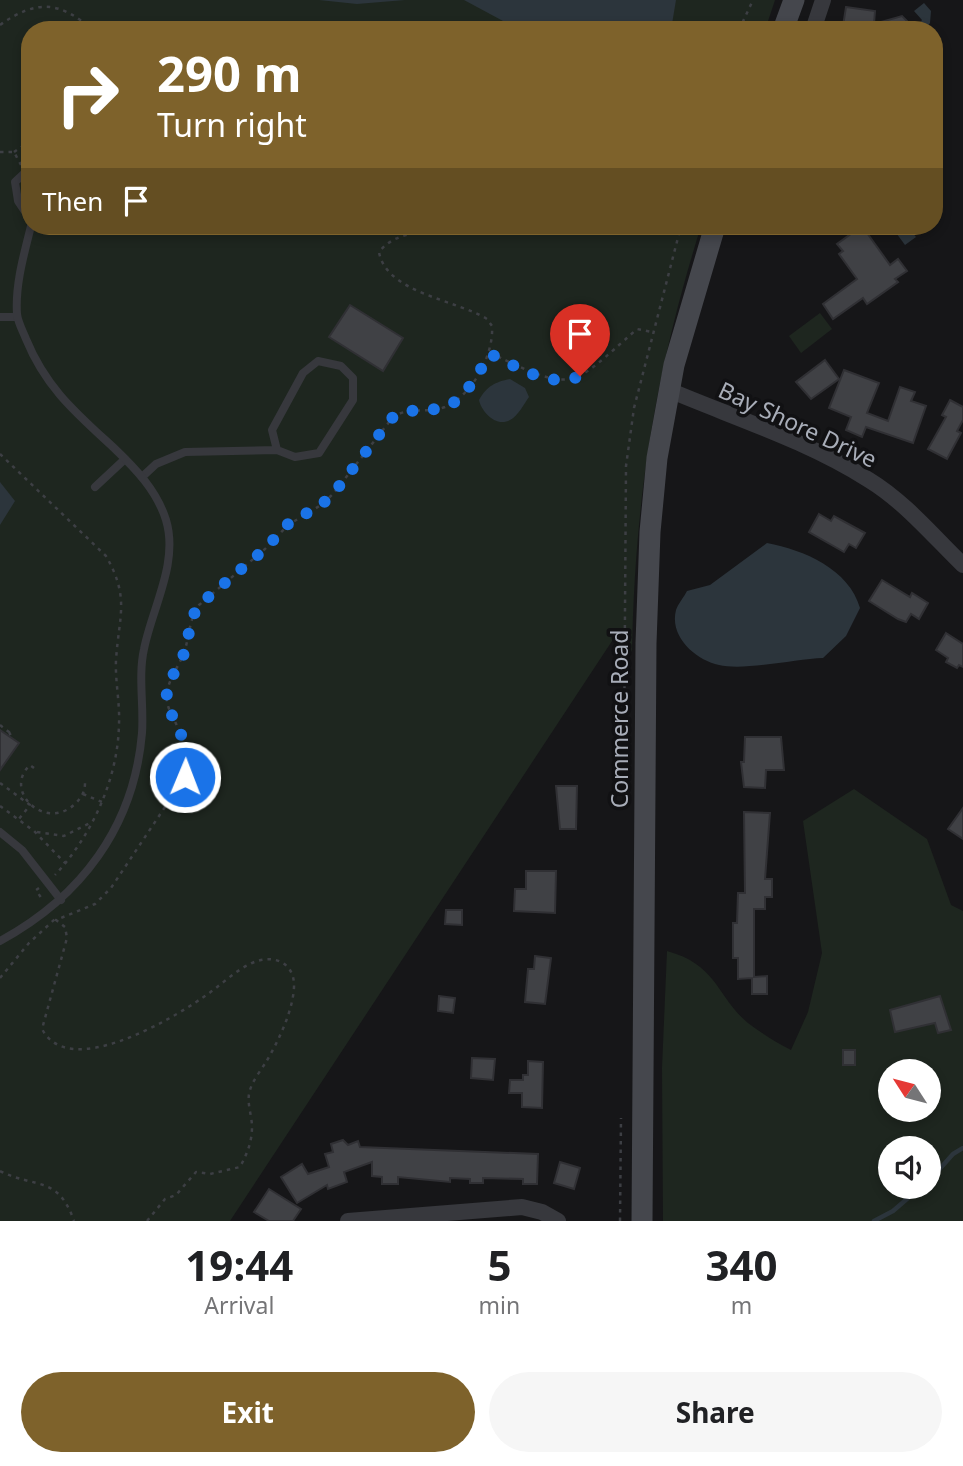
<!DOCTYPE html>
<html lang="en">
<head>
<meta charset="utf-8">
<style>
  body { margin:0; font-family:"Noto Sans",sans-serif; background:#f6f6f6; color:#202124; height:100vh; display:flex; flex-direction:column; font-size:26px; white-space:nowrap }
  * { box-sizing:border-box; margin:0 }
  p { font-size:23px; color:#757577 }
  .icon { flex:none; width:38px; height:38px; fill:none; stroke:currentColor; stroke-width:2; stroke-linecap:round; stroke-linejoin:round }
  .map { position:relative; height:1221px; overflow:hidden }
  .panel { display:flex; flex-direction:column; background:#fff; flex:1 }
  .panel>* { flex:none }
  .top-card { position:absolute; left:21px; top:21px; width:922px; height:214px; border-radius:28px; box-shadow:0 4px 10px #0003; background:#7e622b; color:#fff; overflow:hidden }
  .needle { width:46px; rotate:306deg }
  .tools { position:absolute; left:878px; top:1059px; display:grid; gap:14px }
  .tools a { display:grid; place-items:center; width:63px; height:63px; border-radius:50%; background:#fff; box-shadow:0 4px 10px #0003; font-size:35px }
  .pin { position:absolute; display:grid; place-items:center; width:60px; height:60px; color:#fff; margin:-72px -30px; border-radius:50% 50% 50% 0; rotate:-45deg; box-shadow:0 0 7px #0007 }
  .pin .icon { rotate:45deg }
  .me { position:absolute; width:77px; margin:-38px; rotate:1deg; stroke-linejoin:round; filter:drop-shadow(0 0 5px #0008) }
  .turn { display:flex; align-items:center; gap:24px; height:147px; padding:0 21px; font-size:32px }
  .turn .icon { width:91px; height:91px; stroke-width:2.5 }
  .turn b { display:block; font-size:49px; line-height:60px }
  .then { display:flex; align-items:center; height:66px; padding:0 21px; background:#0003; gap:14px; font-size:26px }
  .eta { display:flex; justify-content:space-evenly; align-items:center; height:119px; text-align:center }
  .eta b { font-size:42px; font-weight:700; line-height:49px }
  .button { display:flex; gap:14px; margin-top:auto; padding:14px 21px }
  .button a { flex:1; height:80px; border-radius:42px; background:#7e622b; color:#fff; font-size:28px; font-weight:700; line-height:80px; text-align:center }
  .button a+a { background:#f6f6f6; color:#202124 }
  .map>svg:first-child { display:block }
  .green { fill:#1e261f; fill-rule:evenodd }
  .water { fill:#2c353c }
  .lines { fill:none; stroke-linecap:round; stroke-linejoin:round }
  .stream { stroke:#2c353c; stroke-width:4.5 }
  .building { fill:#404145; stroke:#303034; stroke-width:2 }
  .path { stroke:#3d3f44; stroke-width:2.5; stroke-dasharray:3.5 5; stroke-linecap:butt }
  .service { stroke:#37383d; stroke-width:8 }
  .minor { stroke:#37383d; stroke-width:16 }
  .secondary { stroke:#45474d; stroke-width:21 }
  .route { stroke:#1a73e8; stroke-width:12; stroke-dasharray:0 21.6 }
  .labels { text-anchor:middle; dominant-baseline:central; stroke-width:7; stroke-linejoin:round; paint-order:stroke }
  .street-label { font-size:23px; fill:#a8adb8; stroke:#111113 }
</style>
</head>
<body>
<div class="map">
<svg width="963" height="1221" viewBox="0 0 963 1221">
  <rect width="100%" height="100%" fill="#161618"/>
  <g class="green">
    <path d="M0 0H775L765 30H30V226H701C655 374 635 497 632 652L614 638 230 1221H0Z"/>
    <polygon points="820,313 832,329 801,353 789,336"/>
    <path d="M854 789 927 839 951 905 963 911V1221H663L662 1068 667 951C718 965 716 996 748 1023 761 1033 777 1043 791 1050L808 1012 822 953 803 821ZM891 1071H929V1110H891ZM891 1148H929V1186H891Z"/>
  </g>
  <g class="water">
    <polygon points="319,0 405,0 357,4"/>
    <polygon points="464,0 676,0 671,30 520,30"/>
    <polygon points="924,3 931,11 930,23 925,30 918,26 922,20 914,11"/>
    <polygon points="891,226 907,226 916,237 905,245"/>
    <path d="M510 379 525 388 529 397C524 404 518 416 510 420 496 428 481 411 479 400 487 386 495 382 510 379Z"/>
    <polygon points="0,482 15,501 0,525"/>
    <path d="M767 543C804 550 849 569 860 608L846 636 823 658C796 659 744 671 719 665 696 660 669 637 676 610 678 604 684 597 687 591L710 585Z"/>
  </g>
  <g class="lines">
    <g class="stream">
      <polyline points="929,1181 953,1154 963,1148"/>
      <polyline points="874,1221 893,1211 922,1186"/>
    </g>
  </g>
  <g class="building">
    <polygon points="846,7 875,11 874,24 902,16 908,22 907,30 843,26"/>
    <polygon points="862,226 890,265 898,259 907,271 895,279 898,282 867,304 863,298 833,319 823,304 857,279 839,254 843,251 837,244"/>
    <polygon points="350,305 403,338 383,371 329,337"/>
    <polygon points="825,360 839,379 811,399 796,382"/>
    <polygon points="844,370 879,383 867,413 888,421 900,387 915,392 911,401 926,406 913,443 866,427 862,437 846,430 851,417 829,408"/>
    <polygon points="950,400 963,407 963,420 957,431 961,433 947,459 928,449 946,417 942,415"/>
    <polygon points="819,514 831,521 834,516 865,533 856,548 849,544 844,552 809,532"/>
    <polygon points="882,580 910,597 912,593 928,603 919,619 911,614 906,622 898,619 869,601"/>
    <polygon points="946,633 963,644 963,667 959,665 957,668 946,662 948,658 936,650"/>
    <polygon points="0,730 19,743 0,770"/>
    <polygon points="745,737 781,737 784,770 766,770 765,788 744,787 741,762 744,762"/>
    <polygon points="556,786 577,786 576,829 560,829"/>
    <polygon points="963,808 963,839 948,829"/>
    <polygon points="744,812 770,813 765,879 772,879 772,897 765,897 765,909 754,909 754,977 767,976 767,994 752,994 752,978 738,979 738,958 733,958 733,923 737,923 738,893 745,893"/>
    <polygon points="526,871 556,871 555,913 514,911 515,889 526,889"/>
    <polygon points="446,910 462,910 462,925 445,924"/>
    <polygon points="535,956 551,958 545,1004 525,1002 528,969 534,969"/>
    <polygon points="439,996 455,998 453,1013 438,1011"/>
    <polygon points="940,996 951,1030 938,1033 935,1023 895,1032 890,1010"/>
    <rect x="843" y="1050" width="12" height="15"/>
    <polygon points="472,1058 495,1059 493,1080 471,1078"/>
    <polygon points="528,1061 543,1062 542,1108 522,1107 522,1093 509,1093 510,1080 523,1080 523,1075 528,1075"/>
    <polygon points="343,1140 348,1145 358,1141 360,1147 538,1154 537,1184 523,1184 523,1179 483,1178 483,1183 470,1183 470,1179 450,1178 450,1182 398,1177 398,1184 382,1184 382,1177 372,1176 372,1162 344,1172 347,1182 328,1189 327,1185 297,1203 281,1177 302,1164 308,1174 329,1167 325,1154 333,1152 331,1144"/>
    <polygon points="560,1162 580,1168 574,1189 554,1183"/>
    <polygon points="269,1189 301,1209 293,1221 269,1221 254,1212"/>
  </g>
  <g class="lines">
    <g class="path">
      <path d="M0 25C35 0 60 0 92 30"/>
      <polyline points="739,30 753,0"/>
      <polyline points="0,152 14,152 21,165"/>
      <polyline points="14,152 30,141"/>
      <path d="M490 353C575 393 568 390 637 329L652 332"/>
      <path d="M0 454 106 556C130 598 119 615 116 660 115 681 120 703 119 724 118 779 92 835 55 875"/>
      <polyline points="0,725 9,732 7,735"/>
      <polyline points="9,732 12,738"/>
      <polyline points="624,756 626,466 634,408 681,226"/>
      <path d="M34 768 30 765C2 791 46 833 76 803 82 797 85 791 85 783"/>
      <polyline points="0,783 30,805 19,819"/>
      <polyline points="83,794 102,802"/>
      <polyline points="0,806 34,831 65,863"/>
      <polyline points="37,832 64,836 90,823"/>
      <polyline points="39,888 36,890 42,899"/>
      <polyline points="0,978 29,943 55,919"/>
      <path d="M0 1171C36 1189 58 1175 74 1221"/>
      <path d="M147 1221 165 1199 176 1195 196 1172 210 1174 240 1167C247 1154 252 1142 252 1127 252 1115 246 1102 250 1090 253 1080 261 1070 266 1062 278 1042 293 1011 294 987 295 961 271 953 250 964 233 972 218 988 202 998 169 1021 68 1080 42 1029L67 938 65 927 56 920 95 904 111 888 185 777C191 749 181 735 170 711 160 690 175 674 183 655 190 638 188 621 199 605L265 549 288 525 321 505 333 494 393 417C410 406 427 414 445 407 473 395 494 354 492 326L487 319C457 300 386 293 379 252 394 232 424 232 448 226"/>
      <polyline points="620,1221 621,1118"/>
    </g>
    <g class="service">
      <polyline points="30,168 15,182 18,201 30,219"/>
      <polyline points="0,317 17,317"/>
      <polyline points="142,477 156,464 185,452 277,450 295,457 319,453 353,400 353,378 341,366 318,361 303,373 272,430 277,450"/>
      <polyline points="95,487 125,459"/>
      <polyline points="0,832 22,850 61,900"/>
      <path d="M0 941C81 897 134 827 142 733 144 705 138 676 144 649 152 608 179 563 166 520 157 491 136 469 114 448 76 413 46 388 26 339 23 331 18 323 17 314 15 285 24 254 31 226"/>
    </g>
    <g class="minor">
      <polyline points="813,30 823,0"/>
      <path d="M669 390C735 418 808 441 869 480 905 502 933 536 963 565"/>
      <polyline points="348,1221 522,1207 542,1212 558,1221"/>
    </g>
    <g class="secondary">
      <polyline points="783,30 794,0"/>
      <polyline points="642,1221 646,643 650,532 657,458 674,365 715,226"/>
    </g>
  </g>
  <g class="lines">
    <path class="route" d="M185 777C191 749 181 735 170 711 160 690 175 674 183 656 190 638 188 621 199 605L265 549 288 524 321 505 333 494 393 417C410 407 424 412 442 408 465 402 479 371 490 354 519 367 549 389 580 376"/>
  </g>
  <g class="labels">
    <g class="street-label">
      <text transform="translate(798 424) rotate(25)">Bay Shore Drive</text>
      <text transform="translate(619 719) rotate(-90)">Commerce Road</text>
    </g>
  </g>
</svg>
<div class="tools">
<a><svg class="needle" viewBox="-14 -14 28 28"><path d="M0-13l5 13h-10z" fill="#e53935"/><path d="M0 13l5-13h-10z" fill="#757577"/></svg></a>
<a><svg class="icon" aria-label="sound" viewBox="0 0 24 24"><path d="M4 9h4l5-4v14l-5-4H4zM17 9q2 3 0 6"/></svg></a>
</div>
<div class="pin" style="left:580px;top:376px;background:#d93025"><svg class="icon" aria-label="arrive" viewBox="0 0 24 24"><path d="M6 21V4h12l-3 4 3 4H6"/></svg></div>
<svg class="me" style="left:185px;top:777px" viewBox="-20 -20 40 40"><circle r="17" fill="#1a73e8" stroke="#fff" stroke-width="3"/><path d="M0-11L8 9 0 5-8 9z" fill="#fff"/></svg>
<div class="top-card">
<div class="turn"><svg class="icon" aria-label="right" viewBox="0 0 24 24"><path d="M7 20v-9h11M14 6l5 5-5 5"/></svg><div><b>290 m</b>Turn right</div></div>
<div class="then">Then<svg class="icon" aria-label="arrive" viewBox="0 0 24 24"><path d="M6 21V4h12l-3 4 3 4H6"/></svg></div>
</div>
</div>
<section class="panel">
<div class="eta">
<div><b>19:44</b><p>Arrival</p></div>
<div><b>5</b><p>min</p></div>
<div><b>340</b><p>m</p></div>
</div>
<div class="button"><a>Exit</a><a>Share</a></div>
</section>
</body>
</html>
